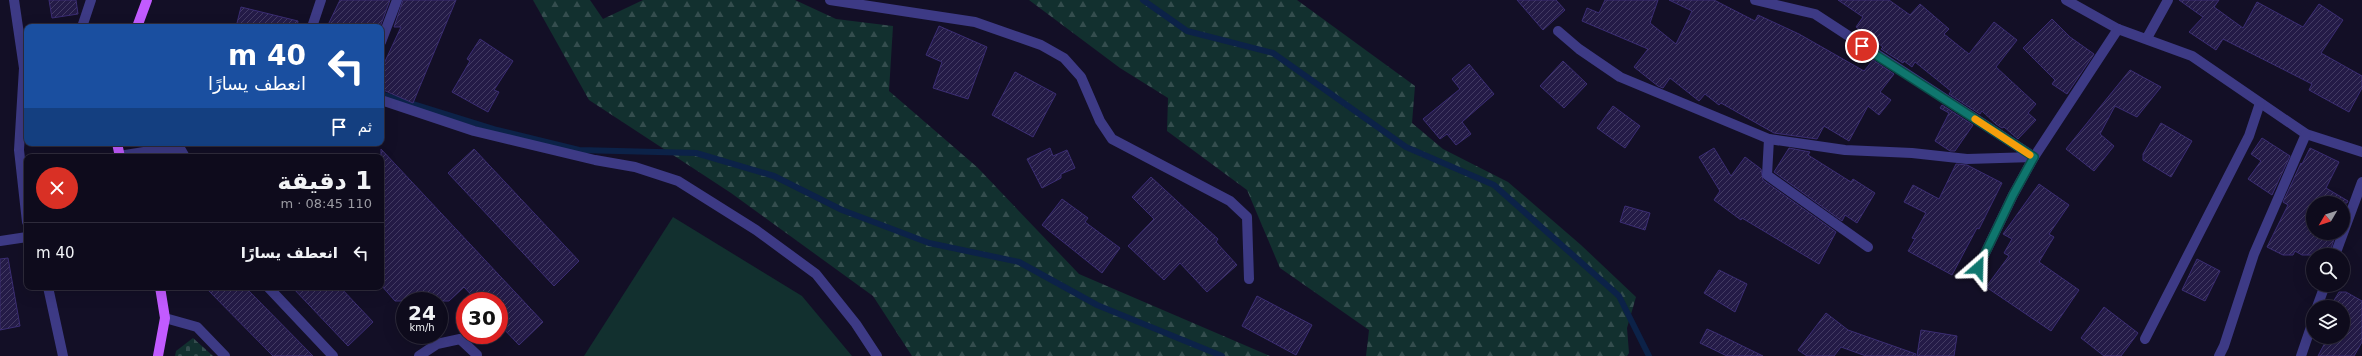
<!DOCTYPE html>
<html lang="ar">
<head>
<meta charset="utf-8">
<style>
  body { margin:0; font-family:"DejaVu Sans","Noto Naskh Arabic",sans-serif; background:#171425; color:#f1f3f6; direction:rtl; height:100vh; display:flex; flex-direction:column; font-size:15px; white-space:nowrap }
  * { box-sizing:border-box; margin:0 }
  p { font-size:13px; color:#9b9ba3 }
  .icon { flex:none; width:22px; height:22px; fill:none; stroke:currentColor; stroke-width:2; stroke-linecap:round; stroke-linejoin:round }
  .map { position:relative; flex:1; overflow:hidden; direction:ltr }
  .side { position:absolute; left:24px; top:154px; width:360px; height:136px; display:flex; flex-direction:column; background:#0e0b1c; border-radius:8px; box-shadow:0 4px 16px #0002,0 0 0 1px #2e2b3b; direction:rtl }
  .side>* { flex:none }
  .top-card { position:absolute; left:24px; top:24px; width:360px; height:122px; border-radius:8px; box-shadow:0 4px 16px #0002,0 0 0 1px #2e2b3b; direction:rtl; background:#1a4fa0; color:#fff; overflow:hidden }
  .needle { width:26px; rotate:231deg }
  .fabs { position:absolute; left:2306px; top:196px; display:grid; gap:8px }
  .fabs a { display:grid; place-items:center; width:44px; height:44px; border-radius:50%; background:#0e0b1c; box-shadow:0 4px 16px #0002,0 0 0 1px #2e2b3b; font-size:20px }
  .speed { position:absolute; left:396px; top:292px; display:flex; gap:8px; font-size:20px; font-weight:700; text-align:center }
  .speed>* { display:grid; place-content:center; width:52px; height:52px; border-radius:50%; background:#0e0b1c; box-shadow:0 4px 16px #0002,0 0 0 1px #2e2b3b; line-height:1 }
  .speed small { font-size:10px; font-weight:400 }
  .speed .limit { border:6px solid #d22; background:#fff; color:#111 }
  .pin { position:absolute; display:grid; place-items:center; width:34px; height:34px; color:#fff; margin:-17px; border:2px solid #fff; border-radius:50%; box-shadow:0 1px 4px #0007 }
  .me { position:absolute; width:44px; margin:-22px; rotate:25deg; stroke-linejoin:round; filter:drop-shadow(0 0 3px #0008) }
  .turn { display:flex; align-items:center; gap:14px; height:84px; padding:0 12px; font-size:18px }
  .turn .icon { width:52px; height:52px; stroke-width:2.5 }
  .turn b { display:block; font-size:28px; line-height:34px }
  .then { display:flex; align-items:center; height:38px; padding:0 12px; background:#0003; gap:8px; font-size:15px }
  .round { display:grid; place-items:center; flex:none; width:42px; height:42px; border-radius:21px; background:#171425 }
  .summary { display:flex; align-items:center; justify-content:space-between; height:68px; padding:0 12px }
  h1 { font-size:24px; font-weight:800; line-height:30px }
  ul { padding:0; list-style:none }
  li { display:flex; align-items:center; gap:12px; height:60px; padding:0 12px; border-top:1px solid #2e2b3b }
  li div { flex:1 }
  li b { display:block; font-size:15px }
  li em { font-style:normal }
  .map>svg:first-child { display:block }
  .grass { fill:#12302f }
  .forest { fill:url(#forest-firs) }
  .cemetery { fill:url(#cemetery-stones) }
  .lines { fill:none; stroke-linecap:round; stroke-linejoin:round }
  .stream { stroke:#0c2248; stroke-width:6 }
  .building { fill:url(#building-hatch); stroke:#3b2d73 }
  .minor { stroke:#3d3a85; stroke-width:10 }
  .major { stroke:#c25bff; stroke-width:10 }
  .route-casing { stroke:#0a4d48; stroke-width:10 }
  .route { stroke:#0f766e; stroke-width:7 }
  .slow { stroke:#f59e0b; stroke-width:7 }
</style>
</head>
<body>
<div class="map">
<svg width="2362" height="356" viewBox="0 0 2362 356">
  <defs>
    <pattern id="forest-firs" width="22" height="20" patternUnits="userSpaceOnUse"><rect width="22" height="20" fill="#12302f"/><path d="M5 1l3.5 6h-7zM16 11l3.5 6h-7z" fill="#344d4e"/></pattern>
    <pattern id="cemetery-stones" width="16" height="16" patternUnits="userSpaceOnUse"><rect width="16" height="16" fill="#12302f"/><path d="M2 7V4a2 2 0 0 1 4 0v3zM10 15v-3a2 2 0 0 1 4 0v3z" fill="#344d4e"/></pattern>
    <pattern id="building-hatch" width="6" height="6" patternUnits="userSpaceOnUse"><rect width="6" height="6" fill="#241b47"/><path d="M-1 1l2-2M0 6l6-6M5 7l2-2" fill="none" stroke="#433b63"/></pattern>
  </defs>
  <rect width="100%" height="100%" fill="#130f26"/>
  <polygon class="grass" points="673,217 802,296 852,356 584,356"/>
  <g class="forest">
    <polygon points="533,0 590,0 603,19 643,0 795,0 836,19 893,26 889,91 977,167 1079,274 1270,356 912,356 873,296 731,193 589,100"/>
    <polygon points="1029,0 1297,0 1415,86 1412,123 1443,149 1508,182 1581,245 1636,297 1627,328 1629,353 1627,356 1366,356 1369,330 1280,268 1247,190 1167,131 1168,98 1120,68"/>
  </g>
  <polygon class="cemetery" points="193,338 213,356 175,356 176,351"/>
  <g class="lines">
    <g class="stream">
      <polyline points="1143,0 1187,31 1273,53 1406,147 1494,185 1619,296 1649,356"/>
      <polyline points="381,94 497,130 579,150 696,153 774,176 842,210 929,243 1019,262 1097,305 1222,356"/>
    </g>
  </g>
  <g class="building">
    <polygon points="49,0 76,0 78,14 52,18"/>
    <polygon points="340,0 390,0 380,27 327,27"/>
    <polygon points="403,0 456,0 413,103 381,89 381,70 401,27 394,27"/>
    <polygon points="1517,0 1556,0 1565,10 1543,30"/>
    <polygon points="1605,0 1658,0 1650,23 1676,44 1692,11 1669,0 1714,0 1755,21 1758,15 1799,34 1864,71 1873,60 1894,74 1880,92 1891,100 1879,115 1868,106 1849,141 1824,126 1817,139 1774,133 1721,103 1719,105 1705,94 1699,101 1670,78 1663,88 1658,86 1634,67 1648,49 1582,21 1587,8 1599,13"/>
    <polygon points="1838,0 1889,0 1910,15 1920,4 1949,29 1944,34 1969,54 1994,22 2017,40 1996,67 2036,104 2028,113 2036,120 2018,139 2004,127 2002,128 1996,124 1982,111 1980,114 1949,94 1951,91 1915,62 1912,67 1904,61 1903,63 1881,49 1883,47 1856,27 1863,17"/>
    <polygon points="2179,0 2219,0 2214,7 2243,28 2257,2 2303,27 2319,4 2343,20 2321,53 2362,76 2362,88 2349,112 2309,90 2312,84 2223,39 2216,50 2189,32 2203,17"/>
    <polygon points="241,7 298,21 297,27 236,27"/>
    <polygon points="2052,19 2070,37 2094,54 2067,94 2052,84 2055,80 2023,48"/>
    <polygon points="939,26 987,47 968,99 933,88 942,62 926,55"/>
    <polygon points="480,39 513,61 494,90 499,92 488,112 452,92 470,61 467,59"/>
    <polygon points="1563,61 1587,84 1564,108 1540,86"/>
    <polygon points="1469,64 1494,94 1462,122 1471,134 1456,145 1447,134 1440,139 1423,119 1460,89 1452,79"/>
    <polygon points="2130,70 2161,87 2137,117 2115,106 2100,134 2114,146 2094,171 2066,149"/>
    <polygon points="1015,72 1056,94 1033,137 992,115"/>
    <polygon points="1942,105 1973,125 1955,151 1950,151 1935,141 1949,113 1940,108"/>
    <polygon points="1613,106 1640,126 1625,148 1597,128"/>
    <polygon points="2161,123 2192,141 2171,177 2143,160 2143,154"/>
    <polygon points="2262,138 2290,156 2272,195 2248,179 2261,161 2251,154"/>
    <polygon points="1050,148 1053,156 1067,150 1075,168 1061,174 1061,178 1042,188 1027,159"/>
    <polygon points="1714,148 1731,176 1745,157 1761,169 1763,180 1836,232 1819,264 1742,218 1741,220 1714,200 1720,191 1699,157"/>
    <polygon points="1789,148 1810,152 1808,155 1851,182 1853,179 1875,193 1857,223 1845,215 1842,221 1774,172"/>
    <polygon points="2310,148 2339,162 2326,188 2348,201 2347,203 2313,203 2313,233 2336,233 2329,255 2302,255 2295,251 2293,255 2283,255 2267,247 2288,205 2283,202 2301,163 2302,164"/>
    <polygon points="381,149 543,322 519,345 499,324 499,301 477,301 464,287 449,301 395,301 381,285"/>
    <polygon points="474,149 579,261 554,286 448,173"/>
    <polygon points="1956,164 1967,165 2002,183 1979,229 1977,228 1952,275 1908,251 1915,239 1912,238 1926,213 1904,202 1913,185 1939,199"/>
    <polygon points="1151,177 1218,239 1216,242 1237,265 1207,292 1180,263 1164,280 1128,246 1154,219 1132,197"/>
    <polygon points="2039,184 2069,205 2049,234 2054,237 2039,262 2079,290 2051,331 1986,287 2009,256 2004,253 2012,239 2003,234"/>
    <polygon points="1062,199 1088,218 1085,222 1120,248 1102,273 1042,225"/>
    <polygon points="1625,206 1650,213 1645,230 1620,222"/>
    <polygon points="8,258 20,326 0,330 0,259"/>
    <polygon points="2197,259 2220,271 2205,301 2182,290"/>
    <polygon points="1719,270 1747,284 1735,312 1704,293"/>
    <polygon points="205,287 245,287 313,356 273,356"/>
    <polygon points="292,287 340,287 373,322 348,346"/>
    <polygon points="2339,292 2346,292 2362,301 2362,342 2354,356 2318,356 2328,337 2343,337 2344,307 2330,307"/>
    <polygon points="1257,296 1312,325 1296,355 1242,326"/>
    <polygon points="2104,307 2138,333 2121,356 2104,356 2081,338"/>
    <polygon points="1826,313 1848,330 1916,354 1915,356 1866,356 1841,347 1834,356 1807,356 1798,350"/>
    <polygon points="1707,329 1716,333 1763,356 1727,356 1700,343"/>
    <polygon points="1921,330 1957,336 1954,356 1917,356"/>
  </g>
  <g class="lines">
    <g class="minor">
      <polyline points="14,0 24,68 19,150 27,222"/>
      <polyline points="830,0 975,22 1041,45 1064,58 1081,77 1100,121 1112,139 1230,201 1247,217 1249,279"/>
      <polyline points="2066,0 2118,29 2192,56 2306,134 2362,152"/>
      <polyline points="82,27 91,0"/>
      <polyline points="312,27 321,0"/>
      <polyline points="1558,31 1579,49 1620,77 1769,139 1845,150 1912,153 1967,159 2034,157 1815,14 1755,0"/>
      <polyline points="2147,38 2168,0"/>
      <polyline points="381,42 397,0"/>
      <polyline points="381,100 474,131 595,160 635,167 678,181 756,230 816,274 856,324 877,356"/>
      <polyline points="1769,139 1767,175 1868,247"/>
      <polyline points="119,156 169,148 181,150 185,157"/>
      <polyline points="0,241 27,237"/>
      <polyline points="2335,255 2362,182"/>
      <polyline points="1978,268 2013,195 2034,157 2118,29"/>
      <polyline points="48,287 63,356"/>
      <polyline points="268,287 333,356"/>
      <polyline points="2317,307 2325,285"/>
      <polyline points="165,318 197,327 225,356"/>
      <polyline points="2145,339 2249,136 2260,103"/>
      <polyline points="419,356 437,344 460,339 477,355"/>
      <polyline points="2219,356 2224,346 2254,254 2306,134"/>
      <polyline points="2301,356 2313,321"/>
    </g>
    <g class="major">
      <polyline points="137,27 147,0"/>
      <polyline points="117,143 120,157"/>
      <polyline points="158,356 165,318 160,287"/>
    </g>
  </g>
  <g class="lines">
    <g class="route-casing">
      <polyline id="route" points="1862,46 2034,157 2013,195 1978,268"/>
    </g>
    <use href="#route" class="route"/>
    <polyline class="slow" points="1975,119 2030,155"/>
  </g>
</svg>
<div class="fabs">
<a><svg class="needle" viewBox="-14 -14 28 28"><path d="M0-13l5 13h-10z" fill="#e53935"/><path d="M0 13l5-13h-10z" fill="#9b9ba3"/></svg></a>
<a><svg class="icon" aria-label="search" viewBox="0 0 24 24"><circle cx="10" cy="10" r="6"/><path d="M15 15l6 6"/></svg></a>
<a><svg class="icon" aria-label="layers" viewBox="0 0 24 24"><path d="M12 4l9 5-9 5-9-5zM3 14l9 5 9-5"/></svg></a>
</div>
<div class="speed"><div>24<small>km/h</small></div><div class="limit">30</div></div>
<div class="pin" style="left:1862px;top:46px;background:#d93025"><svg class="icon" aria-label="arrive" viewBox="0 0 24 24"><path d="M6 21V4h12l-3 4 3 4H6"/></svg></div>
<svg class="me" style="left:1978px;top:268px" viewBox="-20 -20 40 40"><path d="M0-17L14 15 0 8-14 15z" fill="#0f766e" stroke="#fff" stroke-width="4"/></svg>
<div class="top-card">
<div class="turn"><svg class="icon" aria-label="left" viewBox="0 0 24 24"><path d="M17 20v-9H6M10 6l-5 5 5 5"/></svg><div><b>40 m</b>انعطف يسارًا</div></div>
<div class="then">ثم<svg class="icon" aria-label="arrive" viewBox="0 0 24 24"><path d="M6 21V4h12l-3 4 3 4H6"/></svg></div>
</div>
<section class="side">
<div class="summary"><div><h1>1 دقيقة</h1><p>110 m · 08:45</p></div><a class="round" style="background:#d93025;color:#fff"><svg class="icon" aria-label="close" viewBox="0 0 24 24"><path d="M6 6l12 12M18 6L6 18"/></svg></a></div>
<ul>
<li><svg class="icon" aria-label="left" viewBox="0 0 24 24"><path d="M17 20v-9H6M10 6l-5 5 5 5"/></svg><div><b>انعطف يسارًا</b></div><em>40 m</em></li>
</ul>
</section>
</div>
</body>
</html>
